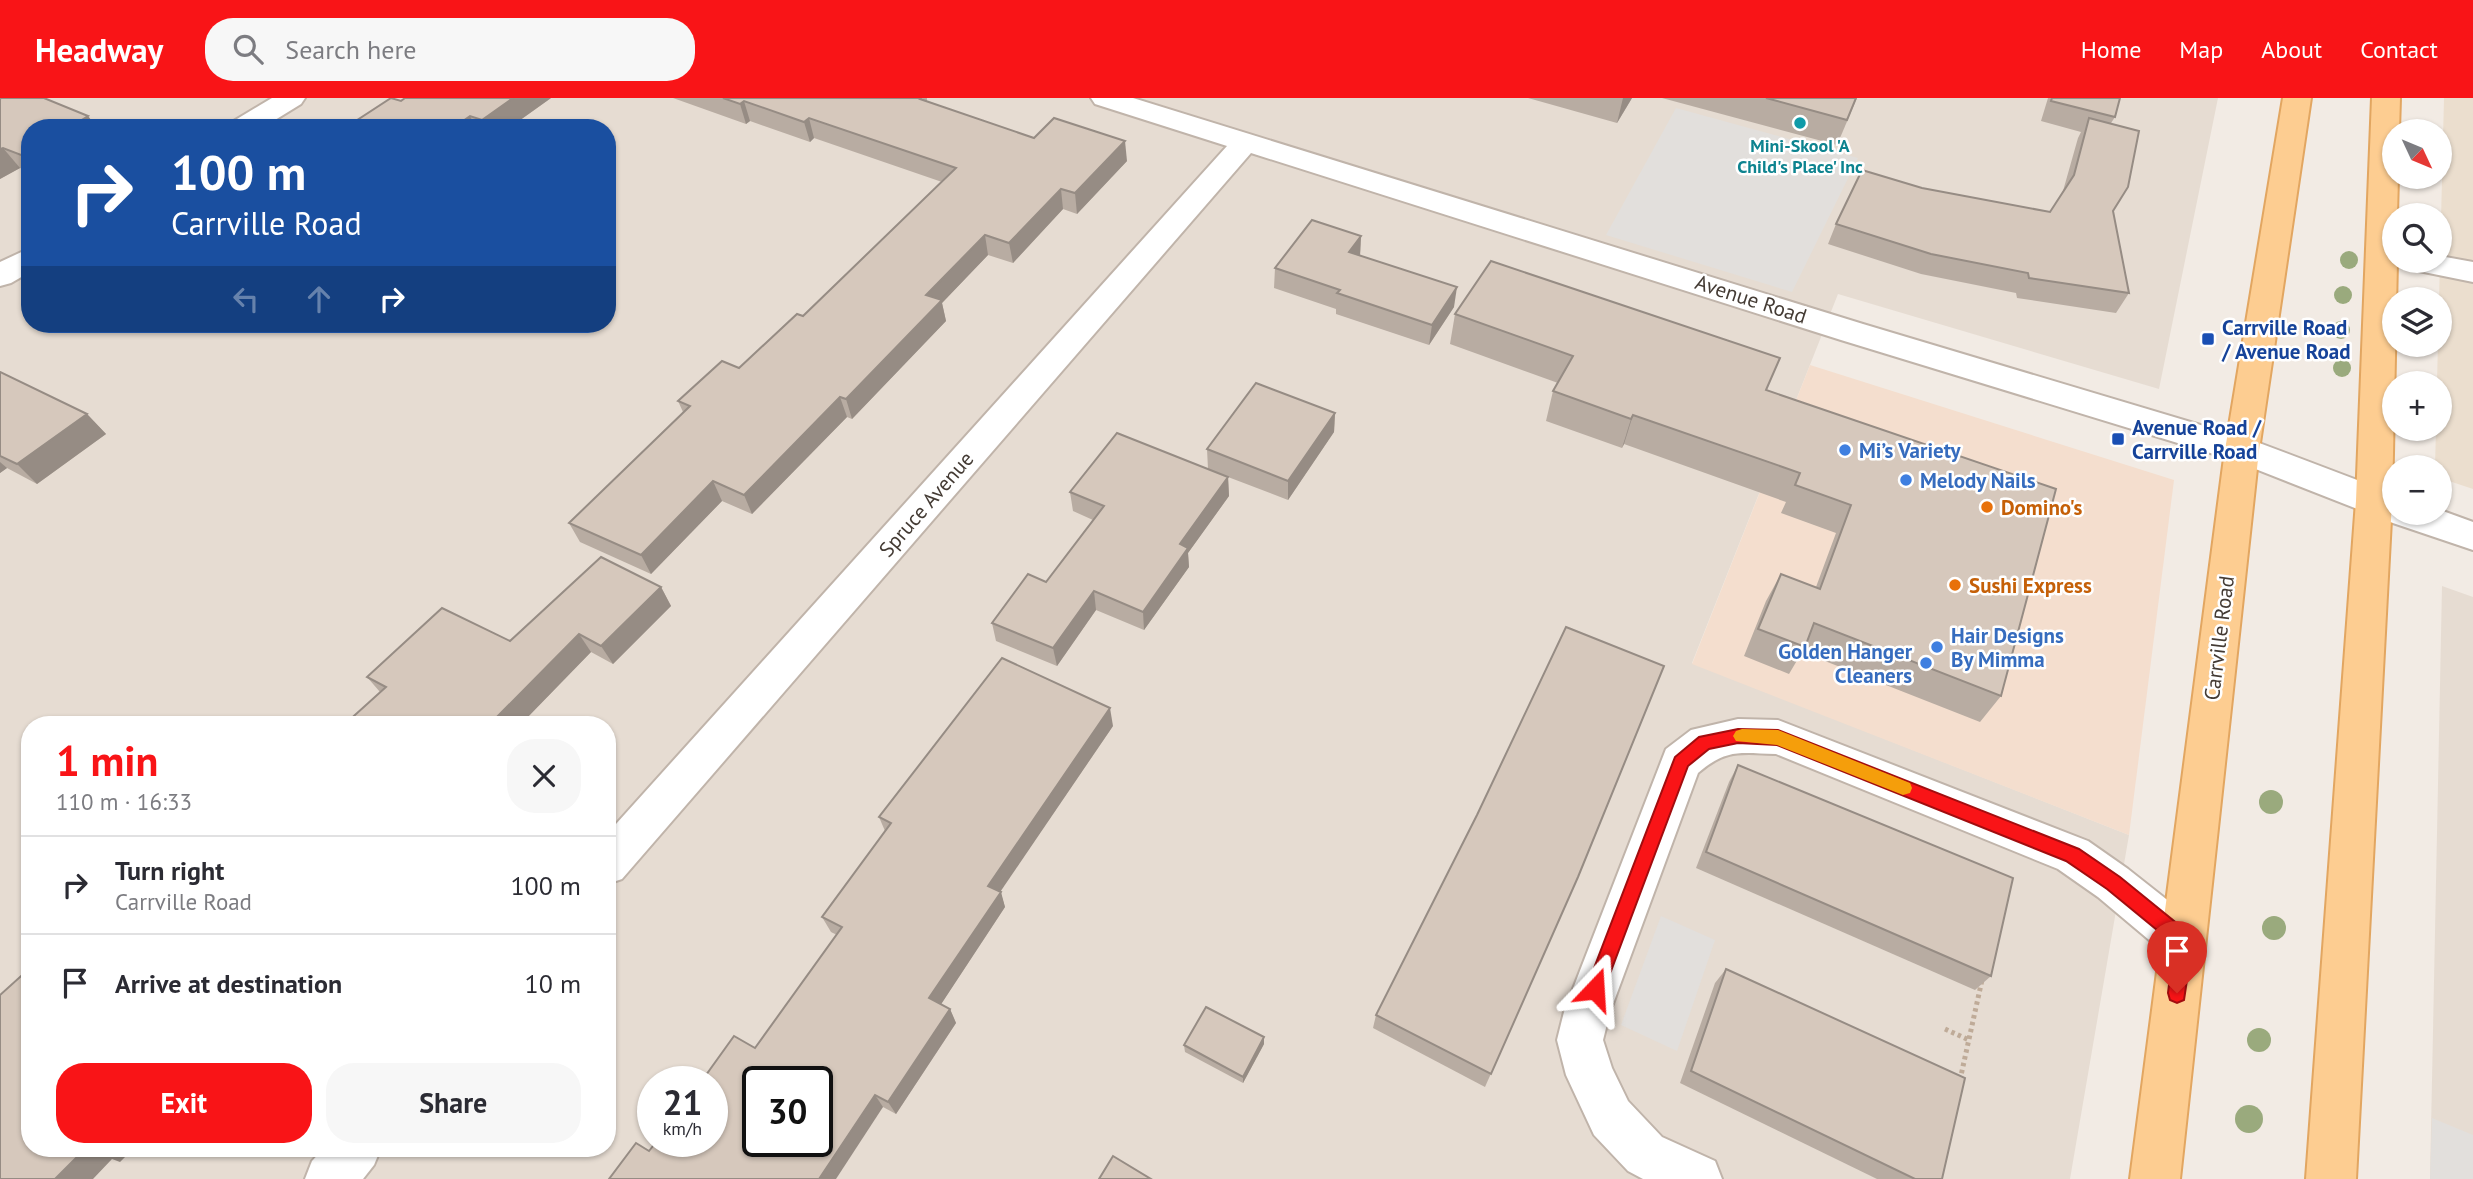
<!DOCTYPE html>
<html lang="en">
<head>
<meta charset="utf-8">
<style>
  body { margin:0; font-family:"PT Sans",sans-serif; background:#f7f7f7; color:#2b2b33; height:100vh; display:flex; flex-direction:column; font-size:26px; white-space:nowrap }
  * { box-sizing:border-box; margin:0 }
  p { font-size:23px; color:#7c7c81 }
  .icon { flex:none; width:38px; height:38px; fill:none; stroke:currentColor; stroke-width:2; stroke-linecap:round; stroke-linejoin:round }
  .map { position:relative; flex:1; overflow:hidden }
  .drawer { position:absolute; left:21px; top:618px; width:595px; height:441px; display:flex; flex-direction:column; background:#fff; border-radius:28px; box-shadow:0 2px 5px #0004 }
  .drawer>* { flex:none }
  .top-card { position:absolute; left:21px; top:21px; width:595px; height:214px; border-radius:28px; box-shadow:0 2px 5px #0004; background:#1a4fa0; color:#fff; overflow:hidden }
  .needle { width:46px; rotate:134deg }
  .fabs { position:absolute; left:2382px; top:21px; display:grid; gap:14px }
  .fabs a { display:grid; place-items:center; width:70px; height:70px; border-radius:50%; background:#fff; box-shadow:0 2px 5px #0004; font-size:35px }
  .speed { position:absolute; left:637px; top:968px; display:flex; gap:14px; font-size:35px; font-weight:700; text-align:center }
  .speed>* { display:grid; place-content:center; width:91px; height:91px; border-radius:50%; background:#fff; box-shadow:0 2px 5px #0004; line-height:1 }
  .speed small { font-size:18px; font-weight:400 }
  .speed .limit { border:4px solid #111; border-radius:10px; background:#fff; color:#111 }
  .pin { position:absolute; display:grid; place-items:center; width:60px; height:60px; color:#fff; margin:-72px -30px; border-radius:50% 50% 50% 0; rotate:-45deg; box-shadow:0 0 7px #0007 }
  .pin .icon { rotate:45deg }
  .me { position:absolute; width:77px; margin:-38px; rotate:20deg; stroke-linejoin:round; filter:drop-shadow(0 0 5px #0008) }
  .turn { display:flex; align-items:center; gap:24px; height:147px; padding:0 35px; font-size:32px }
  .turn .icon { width:91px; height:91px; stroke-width:2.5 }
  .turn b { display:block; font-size:49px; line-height:60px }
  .lanes { display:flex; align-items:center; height:66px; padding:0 35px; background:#0003; justify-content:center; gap:35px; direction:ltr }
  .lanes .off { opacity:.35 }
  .round { display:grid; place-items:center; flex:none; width:74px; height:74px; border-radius:28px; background:#f7f7f7 }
  .summary { display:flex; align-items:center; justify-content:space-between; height:119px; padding:0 35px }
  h1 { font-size:42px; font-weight:700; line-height:52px; color:#f91417 }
  .primary-button { display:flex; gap:14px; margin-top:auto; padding:14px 35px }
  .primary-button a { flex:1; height:80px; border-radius:28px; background:#f91417; color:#fff; font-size:28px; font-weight:700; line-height:80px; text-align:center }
  .primary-button a+a { background:#f7f7f7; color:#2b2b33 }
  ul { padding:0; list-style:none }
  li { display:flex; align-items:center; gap:21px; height:98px; padding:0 35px; border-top:2px solid #e1e1e2 }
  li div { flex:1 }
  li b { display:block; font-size:26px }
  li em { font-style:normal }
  header { display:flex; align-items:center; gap:42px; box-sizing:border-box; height:98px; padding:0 35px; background:#f91417; color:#fff }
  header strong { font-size:33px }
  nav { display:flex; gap:38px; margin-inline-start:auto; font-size:24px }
  .search { width:490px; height:63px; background:#f7f7f7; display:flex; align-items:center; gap:18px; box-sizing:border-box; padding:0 24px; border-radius:28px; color:#7c7c81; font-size:26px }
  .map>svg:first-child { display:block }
  .residential { fill:#e6dcd2; fill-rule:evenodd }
  .commercial { fill:#f4dece }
  .education { fill:#ebdece }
  .parking { fill:#e2dfdc }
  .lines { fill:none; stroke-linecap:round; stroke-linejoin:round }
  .minor-casing { stroke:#c0b4aa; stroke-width:4 }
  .major-casing { stroke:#e2a661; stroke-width:4 }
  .path { stroke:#bfab98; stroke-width:5; stroke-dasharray:3.5 3.5; stroke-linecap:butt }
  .minor { fill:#fff; fill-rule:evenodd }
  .major { fill:#fdcd91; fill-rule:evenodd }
  .tree { fill:#9aaa7d }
  .wall { fill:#b8aca2 }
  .shaded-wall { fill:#968c84 }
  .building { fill:#d6c8bc; stroke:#968c84; stroke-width:2; fill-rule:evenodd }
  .route { fill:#f91417; stroke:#a20d0f; stroke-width:2 }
  .slow { fill:#f59e0b }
  .culture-dot { fill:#0f9aa8; stroke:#fff; stroke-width:2.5 }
  .transit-dot { fill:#1a4fb4; stroke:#fff; stroke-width:2.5 }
  .shop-dot { fill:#3f7fe0; stroke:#fff; stroke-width:2.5 }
  .food-dot { fill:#e8710a; stroke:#fff; stroke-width:2.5 }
  .labels { text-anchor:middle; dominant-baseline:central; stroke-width:5; stroke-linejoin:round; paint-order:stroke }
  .far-culture-label { font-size:18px; font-weight:bold; fill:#0d838f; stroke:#fff }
  .street-label { font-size:21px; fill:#443b34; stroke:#fff }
  .transit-label { font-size:21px; font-weight:bold; fill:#164399; stroke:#fff; text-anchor:start }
  .shop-label { font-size:21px; font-weight:bold; fill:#366cbe; stroke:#fff; text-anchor:start }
  .food-label { font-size:21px; font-weight:bold; fill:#c56008; stroke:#fff; text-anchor:start }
</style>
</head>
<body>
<header>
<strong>Headway</strong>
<div class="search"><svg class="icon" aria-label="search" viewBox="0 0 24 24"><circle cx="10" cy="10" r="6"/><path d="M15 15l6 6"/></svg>Search here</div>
<nav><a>Home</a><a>Map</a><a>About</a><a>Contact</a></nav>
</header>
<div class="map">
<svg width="2473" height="1081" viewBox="0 0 2473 1081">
  <rect width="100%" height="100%" fill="#f2ebe4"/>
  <g class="residential">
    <path d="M0 0H2218L2159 291 1838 196 1692 565 2129 737 2070 1081H0ZM30 30H607V226H30ZM30 626H607V1050H30ZM653 984H712V1043H653ZM758 984H817V1043H758Z"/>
    <polygon points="2442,488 2473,499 2473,1081 2430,1081"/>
  </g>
  <polygon class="commercial" points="1810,267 2174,382 2129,737 1692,566"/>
  <polygon class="education" points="2444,0 2473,0 2473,391 2440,380 2440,369 2435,369 2436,331 2440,331 2440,285 2437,285"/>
  <g class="parking">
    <polygon points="1676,10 1858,60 1792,194 1606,137"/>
    <polygon points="1661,818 1715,842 1677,953 1621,927"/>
    <polygon points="2432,1020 2473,1037 2473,1081 2430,1081"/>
  </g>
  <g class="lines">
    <g class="minor-casing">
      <g id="minor">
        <polygon points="272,0 305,0 301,6 262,30 228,30 232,24"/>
        <polygon points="1091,0 1133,0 1863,226 2254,343 2394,396 2394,415 2440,415 2440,412 2473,424 2473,452 2393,425 2230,361 1841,242 1251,55 622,781 607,786 607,736 1227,48 1095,6"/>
        <polygon points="30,150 30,174 11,185 0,188 0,164"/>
        <polygon points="2440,158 2473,164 2473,184 2404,170 2400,163 2440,163"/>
        <path d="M1738 621 1778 622 2088 743 2128 771 2199 827 2205 842 2199 857 2183 863 2167 857 2098 799 2058 771 1776 656C1740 655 1727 650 1698 675L1610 914 1603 942 1612 970 1628 1003 1662 1039 1715 1063 1722 1081H1643L1628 1073 1594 1037 1566 977 1557 942 1564 914 1666 651 1691 632Z"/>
        <polygon points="324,1050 381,1050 374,1067 363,1081 305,1081 312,1063"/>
      </g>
    </g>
    <g class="major-casing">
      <g id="major">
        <polygon points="2283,0 2311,0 2259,352 2180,1081 2130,1081 2225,352"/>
        <polygon points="2372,0 2400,0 2399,33 2394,33 2394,79 2398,79 2397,117 2394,117 2394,163 2397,163 2392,403 2356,1081 2306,1081 2356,403"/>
      </g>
    </g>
    <g class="path">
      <polyline points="1945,931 1969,942"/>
      <polyline points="1960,982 1982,882"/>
    </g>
    <use href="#minor" class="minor"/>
    <use href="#major" class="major"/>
  </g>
  <g class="tree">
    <circle cx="2349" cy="162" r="9"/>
    <circle cx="2343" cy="197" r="9"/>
    <circle cx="2341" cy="232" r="9"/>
    <circle cx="2342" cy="270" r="9"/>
    <circle cx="2271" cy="704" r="12"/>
    <circle cx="2274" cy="830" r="12"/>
    <circle cx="2259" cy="942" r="12"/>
    <circle cx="2249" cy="1021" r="14"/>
  </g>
  <g class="wall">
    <polygon points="405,0 551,0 509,30 345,30"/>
    <polygon points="673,0 927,0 927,4 1034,40 1127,63 1077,116 1063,111 1013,165 988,157 942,205 946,223 852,321 847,319 752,416 722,403 651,476 580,444 569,425 683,314 678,303 739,270 803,218 942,84 814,40 810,44 750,23 746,26"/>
    <polygon points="1528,0 1632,0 1617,25"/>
    <polygon points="1662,0 1857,0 1837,47"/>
    <polygon points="2048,0 2120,0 2115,19 2111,25 2113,113 2129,195 2116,215 2017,200 2016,195 1921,176 1828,146 1836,126 1922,90 2050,114 2063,93 2078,40 2081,34 2041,23"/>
    <polygon points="0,1 88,18 97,30 30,30 30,74 20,70 0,81"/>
    <polygon points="1361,138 1360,157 1454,209 1429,247 1336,216 1336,211 1274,190 1275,170"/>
    <polygon points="1455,216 1766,292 2001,598 1980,624 1802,554 1789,576 1744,558 1766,503 1781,476 1816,489 1836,435 1781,415 1786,404 1624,346 1622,350 1546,323 1553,293 1558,285 1450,246"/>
    <polygon points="0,274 87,316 106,336 37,386 7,370 0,375"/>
    <polygon points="1335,315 1334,334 1288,402 1228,379 1229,398 1188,455 1189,469 1144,532 1096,512 1057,568 996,543 992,525 1046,484 1093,422 1073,413 1070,394 1208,371 1207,351"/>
    <polygon points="661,489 671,508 613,566 591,554 521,626 345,626 380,594 367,579 510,543"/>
    <polygon points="1113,628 1000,793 1005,809 941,906 950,911 956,925 896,1016 883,1009 649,1053 755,950 837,837 831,834 822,819 885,733 879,719"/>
    <polygon points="1738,667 1991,878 1975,892 1696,770 1729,684"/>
    <polygon points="1578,779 1485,989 1373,930 1376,917"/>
    <polygon points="1726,871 1942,1081 1877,1081 1680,985 1715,885"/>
    <polygon points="1264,939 1264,946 1243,985 1185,954 1184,947"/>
  </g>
  <g class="shaded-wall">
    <polygon points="513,0 551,0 509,30 486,30 482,22"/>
    <polygon points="1623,0 1632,0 1617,25"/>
    <polygon points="744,3 750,23 746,26 740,6"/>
    <polygon points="88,18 97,30 69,30"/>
    <polygon points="470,18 476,30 453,30"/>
    <polygon points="809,20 814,40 810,44 804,24"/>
    <polygon points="1125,43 1127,63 1077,116 1075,95"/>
    <polygon points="3,50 20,70 0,81 0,51"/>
    <polygon points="30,52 30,68 21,57"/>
    <polygon points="1061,91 1063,111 1013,165 1009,145"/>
    <polygon points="985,137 988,157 942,205 946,223 852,321 846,301 926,197"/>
    <polygon points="1361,138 1360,158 1349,154"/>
    <polygon points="1457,189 1454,209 1429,247 1432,227"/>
    <polygon points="840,299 847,319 752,416 744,397"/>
    <polygon points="1335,315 1334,334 1288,402 1288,383"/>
    <polygon points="87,316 106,336 37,386 17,366"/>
    <polygon points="1633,317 1624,346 1622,350 1631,321"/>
    <polygon points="0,364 7,370 0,375"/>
    <polygon points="1228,379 1229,398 1188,455 1189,469 1144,532 1143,514 1180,446"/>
    <polygon points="713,383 722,403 651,476 641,457"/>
    <polygon points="661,489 671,508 613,566 601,548"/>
    <polygon points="1094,493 1096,512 1057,568 1053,550"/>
    <polygon points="579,536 591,554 521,626 490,626"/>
    <polygon points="1110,610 1113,628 994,803 988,788"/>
    <polygon points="1001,794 1005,809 936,914 929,900"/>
    <polygon points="950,911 956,925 896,1016 888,1004"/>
    <polygon points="1264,939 1264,946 1243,985 1243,979"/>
    <polygon points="875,997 883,1009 836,1081 819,1081"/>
    <polygon points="86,1050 134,1050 120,1064 112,1061 93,1081 55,1081"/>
  </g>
  <g class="building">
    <polygon points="1,0 44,0 88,18 69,30 30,30 30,52 21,57 3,50 0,51 0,1"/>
    <polygon points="391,0 401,3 405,0 513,0 482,22 470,18 453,30 345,30"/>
    <polygon points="723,0 921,0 920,1 1034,40 1054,20 1125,43 1075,95 1061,91 1009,145 985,137 926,197 942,202 846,301 840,299 744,397 713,383 641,457 569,425 690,308 678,303 722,263 739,270 797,216 803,218 956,70 809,20 804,24 744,3 740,6"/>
    <polygon points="1766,0 1856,0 1847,22"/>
    <polygon points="2052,0 2120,0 2115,19 2051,3"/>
    <polygon points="2089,20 2139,33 2128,89 2113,113 2129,195 2029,180 2028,175 1931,156 1836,126 1862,72 1922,90 2050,114 2074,77"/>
    <polygon points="1312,122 1361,138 1349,154 1457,189 1432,227 1337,195 1340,192 1275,170"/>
    <polygon points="1491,163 1780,260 1766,292 2056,391 2001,598 1814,525 1805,549 1758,531 1781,476 1820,491 1851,407 1795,387 1800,375 1633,317 1631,321 1553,293 1573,258 1455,216"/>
    <polygon points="0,274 87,316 17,366 0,358"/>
    <polygon points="1256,285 1335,315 1288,383 1207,351"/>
    <polygon points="1117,335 1228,379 1180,446 1188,450 1143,514 1094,493 1053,550 992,525 1028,476 1046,484 1104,408 1070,394"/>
    <polygon points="601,459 661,489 601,548 579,536 490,626 345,626 386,589 367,579 442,510 510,543"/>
    <polygon points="1566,529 1664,568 1578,779 1491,976 1376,917 1477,717"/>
    <path d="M1002 560 1110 610 988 788 1001 794 929 900 950 911 888 1004 875 997 819 1081H609L636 1045 649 1053 657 1043H712V984H701L734 938 755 950 842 829 822 819 891 725 879 719ZM758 984H817V1043H758Z"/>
    <polygon points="1738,667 2013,780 1991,878 1706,754"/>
    <polygon points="30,870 30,1050 86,1050 55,1081 0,1081 0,897"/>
    <polygon points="1726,871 1965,980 1942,1081 1915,1081 1691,973"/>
    <polygon points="1206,909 1264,939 1243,979 1184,947"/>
    <polygon points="1113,1058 1151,1081 1099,1081"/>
  </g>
  <polygon class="route" points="1738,631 1778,632 2079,751 2120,779 2190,836 2193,842 2184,902 2177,905 2170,902 2168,895 2174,846 2107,791 2066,763 1777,647 1738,645 1709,651 1688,668 1602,897 1595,900 1589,897 1586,891 1675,659 1699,639"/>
  <polygon class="slow" points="1742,631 1778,632 1910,685 1912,690 1910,695 1903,697 1777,647 1736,643 1733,638 1736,633"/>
  <circle class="culture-dot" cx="1800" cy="25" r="7"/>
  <g class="transit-dot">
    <rect x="2201" y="234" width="14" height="14" rx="3.5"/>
    <rect x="2111" y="334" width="14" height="14" rx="3.5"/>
  </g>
  <g class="shop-dot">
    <circle cx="1845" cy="352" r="7"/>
    <circle cx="1906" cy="382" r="7"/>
    <circle cx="1937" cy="549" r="7"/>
    <circle cx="1926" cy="565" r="7"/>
  </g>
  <g class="food-dot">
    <circle cx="1987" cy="409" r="7"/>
    <circle cx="1955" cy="487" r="7"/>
  </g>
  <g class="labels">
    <g class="far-culture-label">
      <text x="1800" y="47">Mini-Skool 'A<tspan x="1800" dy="21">Child's Place' Inc</tspan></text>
    </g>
    <g class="street-label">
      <text transform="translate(1751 201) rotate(18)">Avenue Road</text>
      <text transform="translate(926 406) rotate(-49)">Spruce Avenue</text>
      <text transform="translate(2219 540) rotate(-83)">Carrville Road</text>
    </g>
    <g class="transit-label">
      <text x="2222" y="229">Carrville Road<tspan x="2222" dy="24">/ Avenue Road</tspan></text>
      <text x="2132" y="329">Avenue Road /<tspan x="2132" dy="24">Carrville Road</tspan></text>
    </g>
    <g class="shop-label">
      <text x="1859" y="352">Mi’s Variety</text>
      <text x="1920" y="382">Melody Nails</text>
      <text x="1951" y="537">Hair Designs<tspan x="1951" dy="24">By Mimma</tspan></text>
      <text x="1912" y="553" text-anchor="end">Golden Hanger<tspan x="1912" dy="24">Cleaners</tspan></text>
    </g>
    <g class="food-label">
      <text x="2001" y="409">Domino's</text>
      <text x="1969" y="487">Sushi Express</text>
    </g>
  </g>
</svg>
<div class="fabs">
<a><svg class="needle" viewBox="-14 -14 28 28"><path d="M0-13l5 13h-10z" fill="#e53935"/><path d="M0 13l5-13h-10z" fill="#7c7c81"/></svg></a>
<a><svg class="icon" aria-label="search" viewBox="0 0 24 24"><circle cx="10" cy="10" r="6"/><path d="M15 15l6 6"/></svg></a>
<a><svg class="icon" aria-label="layers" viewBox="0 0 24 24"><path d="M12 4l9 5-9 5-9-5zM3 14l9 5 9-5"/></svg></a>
<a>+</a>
<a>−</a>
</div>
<div class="speed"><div>21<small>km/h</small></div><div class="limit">30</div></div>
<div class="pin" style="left:2177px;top:895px;background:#d93025"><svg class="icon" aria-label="arrive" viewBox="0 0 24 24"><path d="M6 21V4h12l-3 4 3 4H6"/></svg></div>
<svg class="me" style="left:1595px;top:891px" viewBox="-20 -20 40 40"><path d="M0-17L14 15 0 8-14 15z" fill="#f91417" stroke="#fff" stroke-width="4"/></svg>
<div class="top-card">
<div class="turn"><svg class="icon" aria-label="right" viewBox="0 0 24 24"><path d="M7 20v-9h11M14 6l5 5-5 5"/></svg><div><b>100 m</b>Carrville Road</div></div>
<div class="lanes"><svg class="icon off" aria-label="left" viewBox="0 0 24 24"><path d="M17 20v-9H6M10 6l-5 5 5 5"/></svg><svg class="icon off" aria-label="ahead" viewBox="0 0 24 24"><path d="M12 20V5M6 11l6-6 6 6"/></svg><svg class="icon" aria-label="right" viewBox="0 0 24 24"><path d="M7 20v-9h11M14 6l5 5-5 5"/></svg></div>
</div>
<section class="drawer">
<div class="summary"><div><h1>1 min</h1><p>110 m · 16:33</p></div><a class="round"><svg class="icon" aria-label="close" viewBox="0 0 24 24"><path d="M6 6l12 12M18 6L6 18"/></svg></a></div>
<ul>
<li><svg class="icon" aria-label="right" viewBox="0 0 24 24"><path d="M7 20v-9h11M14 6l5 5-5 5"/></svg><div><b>Turn right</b><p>Carrville Road</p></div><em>100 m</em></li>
<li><svg class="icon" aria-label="arrive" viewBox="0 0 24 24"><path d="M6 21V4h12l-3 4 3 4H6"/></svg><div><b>Arrive at destination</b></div><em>10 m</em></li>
</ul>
<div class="primary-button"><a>Exit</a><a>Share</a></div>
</section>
</div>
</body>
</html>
